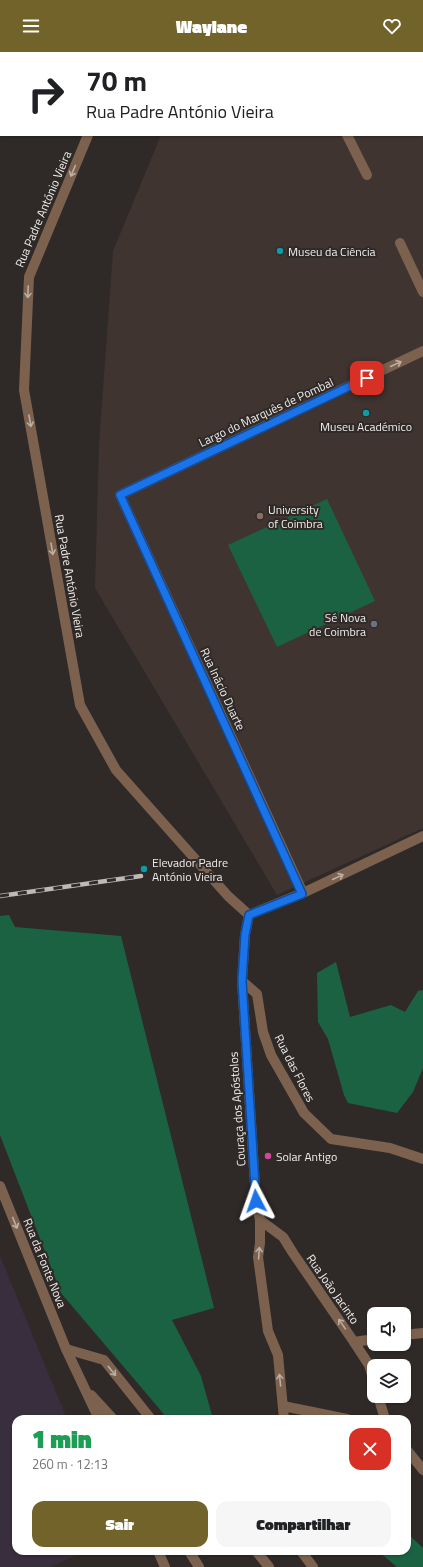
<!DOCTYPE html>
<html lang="pt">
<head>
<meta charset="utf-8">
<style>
  body { margin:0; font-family:"Titillium Web",sans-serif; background:#f6f6f6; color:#202124; height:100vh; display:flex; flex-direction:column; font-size:15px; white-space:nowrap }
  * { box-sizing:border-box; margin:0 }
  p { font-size:13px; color:#757577 }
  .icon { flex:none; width:22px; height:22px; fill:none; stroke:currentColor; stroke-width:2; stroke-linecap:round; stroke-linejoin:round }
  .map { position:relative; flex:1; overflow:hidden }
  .drawer { position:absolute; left:12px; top:1363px; width:399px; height:140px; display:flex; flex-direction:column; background:#fff; border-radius:12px; box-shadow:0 1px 3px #0004 }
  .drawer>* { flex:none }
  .hud { position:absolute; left:0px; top:0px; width:423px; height:84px; box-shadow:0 1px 3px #0004; background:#fff; color:#202124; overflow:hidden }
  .tools { position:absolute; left:367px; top:1255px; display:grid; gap:8px }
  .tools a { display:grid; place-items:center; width:44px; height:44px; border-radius:8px; background:#fff; box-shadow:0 1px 3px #0004; font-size:20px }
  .pin { position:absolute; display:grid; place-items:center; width:34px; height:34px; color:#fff; margin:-17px; border-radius:8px; box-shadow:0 2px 6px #0006 }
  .me { position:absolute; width:44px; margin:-22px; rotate:356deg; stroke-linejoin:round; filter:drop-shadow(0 0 3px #0008) }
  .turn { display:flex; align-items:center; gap:14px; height:84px; padding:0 20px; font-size:18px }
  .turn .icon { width:52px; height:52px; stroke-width:2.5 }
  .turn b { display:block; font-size:28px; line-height:34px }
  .round { display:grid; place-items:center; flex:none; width:42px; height:42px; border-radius:12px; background:#f6f6f6 }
  .head { display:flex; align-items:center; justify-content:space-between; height:68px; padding:0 20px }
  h1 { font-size:24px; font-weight:800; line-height:30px; color:#1e9e55 }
  .primary-button { display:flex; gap:8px; margin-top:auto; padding:8px 20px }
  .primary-button a { flex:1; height:46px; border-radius:12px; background:#72632b; color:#fff; font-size:16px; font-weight:800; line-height:46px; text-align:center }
  .primary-button a+a { background:#f6f6f6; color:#202124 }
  header { display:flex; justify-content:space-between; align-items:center; height:52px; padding:0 20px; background:#72632b; color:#fff; font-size:18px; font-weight:800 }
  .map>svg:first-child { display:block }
  .commercial { fill:#392e3d }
  .built { fill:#3f342f }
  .green { fill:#1b6243 }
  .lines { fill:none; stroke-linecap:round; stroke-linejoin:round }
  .lane { stroke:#7c624e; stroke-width:10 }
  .street { stroke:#7c624e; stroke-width:10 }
  .rail-casing { stroke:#bcb9b7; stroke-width:4.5 }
  .rail { stroke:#2f2a28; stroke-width:3; stroke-dasharray:9; stroke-linecap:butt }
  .oneway { stroke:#bbaea4 }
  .route-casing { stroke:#114b97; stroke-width:10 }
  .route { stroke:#1a73e8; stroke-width:7 }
  .culture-dot { fill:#0f9aa8; stroke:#2f2a28; stroke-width:1.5 }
  .education-dot { fill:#8d6e63; stroke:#2f2a28; stroke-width:1.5 }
  .worship-dot { fill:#6b7280; stroke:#2f2a28; stroke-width:1.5 }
  .hotel-dot { fill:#d1479c; stroke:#2f2a28; stroke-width:1.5 }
  .labels { text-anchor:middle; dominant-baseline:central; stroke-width:4; stroke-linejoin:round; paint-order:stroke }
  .street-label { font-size:12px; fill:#efecea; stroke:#2f2a28 }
  .poi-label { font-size:12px; fill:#efecea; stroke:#2f2a28; text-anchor:start }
</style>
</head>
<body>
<header><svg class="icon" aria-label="menu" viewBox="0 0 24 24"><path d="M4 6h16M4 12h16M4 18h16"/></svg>Waylane<svg class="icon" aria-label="heart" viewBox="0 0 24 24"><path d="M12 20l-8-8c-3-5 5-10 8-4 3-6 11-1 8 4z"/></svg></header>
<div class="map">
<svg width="423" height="1515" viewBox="0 0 423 1515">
  <rect width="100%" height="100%" fill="#2f2a28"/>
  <polygon class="commercial" points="0,1204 67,1367 16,1367 16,1499 84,1499 51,1515 0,1515"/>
  <polygon class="built" points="195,0 423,0 423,776 277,843 95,536 99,393 113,199 161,83 422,83 422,1"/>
  <g class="green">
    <polygon points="327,447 375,549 277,595 228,493"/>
    <polygon points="9,863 15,875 121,884 214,1256 172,1268 201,1324 213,1367 168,1367 61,1241 0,1083 0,864"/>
    <polygon points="336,910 350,965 391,953 405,960 418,939 423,938 423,1016 413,1040 397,1061 348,1051 344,1043 328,987 318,970 317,921"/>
    <polygon points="407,1481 423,1496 423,1515 397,1515 378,1499 407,1499"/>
  </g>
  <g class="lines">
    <g class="lane">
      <polyline points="306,0 307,1"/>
      <polyline points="347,83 367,123"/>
      <polyline points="400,191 423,240"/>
    </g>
    <g class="street">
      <polyline points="123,1 123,0"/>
      <polyline points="88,83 29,225 24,338 80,653 116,718 228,844 249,863"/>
      <polyline points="303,841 120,443 423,299"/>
      <polyline points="249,863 245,883 242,929 256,1149 260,1168 260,1191 258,1205 268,1279 278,1303 284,1367"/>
      <polyline points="249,863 303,841 423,784"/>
      <polyline points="242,929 257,942 263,980 271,1003 304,1061 331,1087 390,1096 423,1107"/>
      <polyline points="0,1134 66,1297 99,1367"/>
      <polyline points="260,1168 283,1185 293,1201 354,1290 369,1313 374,1330"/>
      <polyline points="404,1283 423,1281"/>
      <polyline points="354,1290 374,1287"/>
      <polyline points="66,1297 104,1308 151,1367"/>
      <polyline points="91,1343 113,1367"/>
      <polyline points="378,1344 385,1367"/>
      <polyline points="283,1354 347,1367"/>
      <polyline points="407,1398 423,1418"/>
      <polyline points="158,1499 165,1515"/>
      <polyline points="189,1499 199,1515"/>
      <polyline points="256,1499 269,1515"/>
      <polyline points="301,1499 313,1515"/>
    </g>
    <g class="rail-casing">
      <polyline id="rail" points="0,844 141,824"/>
    </g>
    <use href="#rail" class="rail"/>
  </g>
  <defs><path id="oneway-shaft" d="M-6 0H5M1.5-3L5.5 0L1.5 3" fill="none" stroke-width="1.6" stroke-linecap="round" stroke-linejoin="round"/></defs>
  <g class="oneway">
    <use href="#oneway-shaft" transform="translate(73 119) rotate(113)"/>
    <use href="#oneway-shaft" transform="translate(28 240) rotate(92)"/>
    <use href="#oneway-shaft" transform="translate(396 312) rotate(-25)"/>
    <use href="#oneway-shaft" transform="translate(30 369) rotate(80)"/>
    <use href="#oneway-shaft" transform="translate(52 497) rotate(80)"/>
    <use href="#oneway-shaft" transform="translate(338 825) rotate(-25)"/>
    <use href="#oneway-shaft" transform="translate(15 1171) rotate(68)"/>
    <use href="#oneway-shaft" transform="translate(259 1201) rotate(-86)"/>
    <use href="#oneway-shaft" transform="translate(342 1272) rotate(-125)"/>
    <use href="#oneway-shaft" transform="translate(112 1319) rotate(51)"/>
    <use href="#oneway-shaft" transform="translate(280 1328) rotate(-96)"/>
  </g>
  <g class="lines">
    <g class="route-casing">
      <polyline id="route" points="256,1149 242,929 245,883 249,863 302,842 120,443 367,326"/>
    </g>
    <use href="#route" class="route"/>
  </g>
  <g class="culture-dot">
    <circle cx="280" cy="199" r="4"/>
    <circle cx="366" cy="361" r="4"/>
    <circle cx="144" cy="817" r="4"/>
  </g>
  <circle class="education-dot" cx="260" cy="464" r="4"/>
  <circle class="worship-dot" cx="374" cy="572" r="4"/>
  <circle class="hotel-dot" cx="268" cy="1104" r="4"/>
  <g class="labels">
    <g class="street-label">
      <text transform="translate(43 157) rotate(-67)">Rua Padre António Vieira</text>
      <text transform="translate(266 360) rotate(-25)">Largo do Marquês de Pombal</text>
      <text transform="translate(70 524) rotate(80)">Rua Padre António Vieira</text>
      <text transform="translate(223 637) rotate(65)">Rua Inácio Duarte</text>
      <text transform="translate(295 1016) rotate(63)">Rua das Flores</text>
      <text transform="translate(237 1057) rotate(-94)">Couraça dos Apóstolos</text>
      <text transform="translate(45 1211) rotate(68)">Rua da Fonte Nova</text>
      <text transform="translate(333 1237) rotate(55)">Rua João Jacinto</text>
    </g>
    <g class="poi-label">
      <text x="288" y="199">Museu da Ciência</text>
      <text x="366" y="374" text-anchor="middle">Museu Académico</text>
      <text x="268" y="457">University<tspan x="268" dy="14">of Coimbra</tspan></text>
      <text x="366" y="565" text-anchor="end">Sé Nova<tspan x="366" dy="14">de Coimbra</tspan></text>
      <text x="152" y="810">Elevador Padre<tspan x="152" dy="14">António Vieira</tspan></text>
      <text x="276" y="1104">Solar Antigo</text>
    </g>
  </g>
</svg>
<div class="tools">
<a><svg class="icon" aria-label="sound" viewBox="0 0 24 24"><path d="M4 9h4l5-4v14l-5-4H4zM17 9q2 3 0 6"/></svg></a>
<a><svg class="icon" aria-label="layers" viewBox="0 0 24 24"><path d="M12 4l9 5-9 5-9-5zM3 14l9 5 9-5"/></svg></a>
</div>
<div class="pin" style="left:367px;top:326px;background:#d93025"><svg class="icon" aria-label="arrive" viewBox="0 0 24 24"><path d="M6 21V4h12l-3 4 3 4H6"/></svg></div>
<svg class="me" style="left:256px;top:1149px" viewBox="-20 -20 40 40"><path d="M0-17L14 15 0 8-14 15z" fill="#1a73e8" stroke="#fff" stroke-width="4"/></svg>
<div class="hud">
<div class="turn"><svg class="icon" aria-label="right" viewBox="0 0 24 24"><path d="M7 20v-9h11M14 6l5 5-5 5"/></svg><div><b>70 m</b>Rua Padre António Vieira</div></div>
</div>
<section class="drawer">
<div class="head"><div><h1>1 min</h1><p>260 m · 12:13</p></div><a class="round" style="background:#d93025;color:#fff"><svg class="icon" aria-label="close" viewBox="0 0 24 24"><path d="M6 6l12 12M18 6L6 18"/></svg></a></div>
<div class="primary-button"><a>Sair</a><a>Compartilhar</a></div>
</section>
</div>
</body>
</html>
